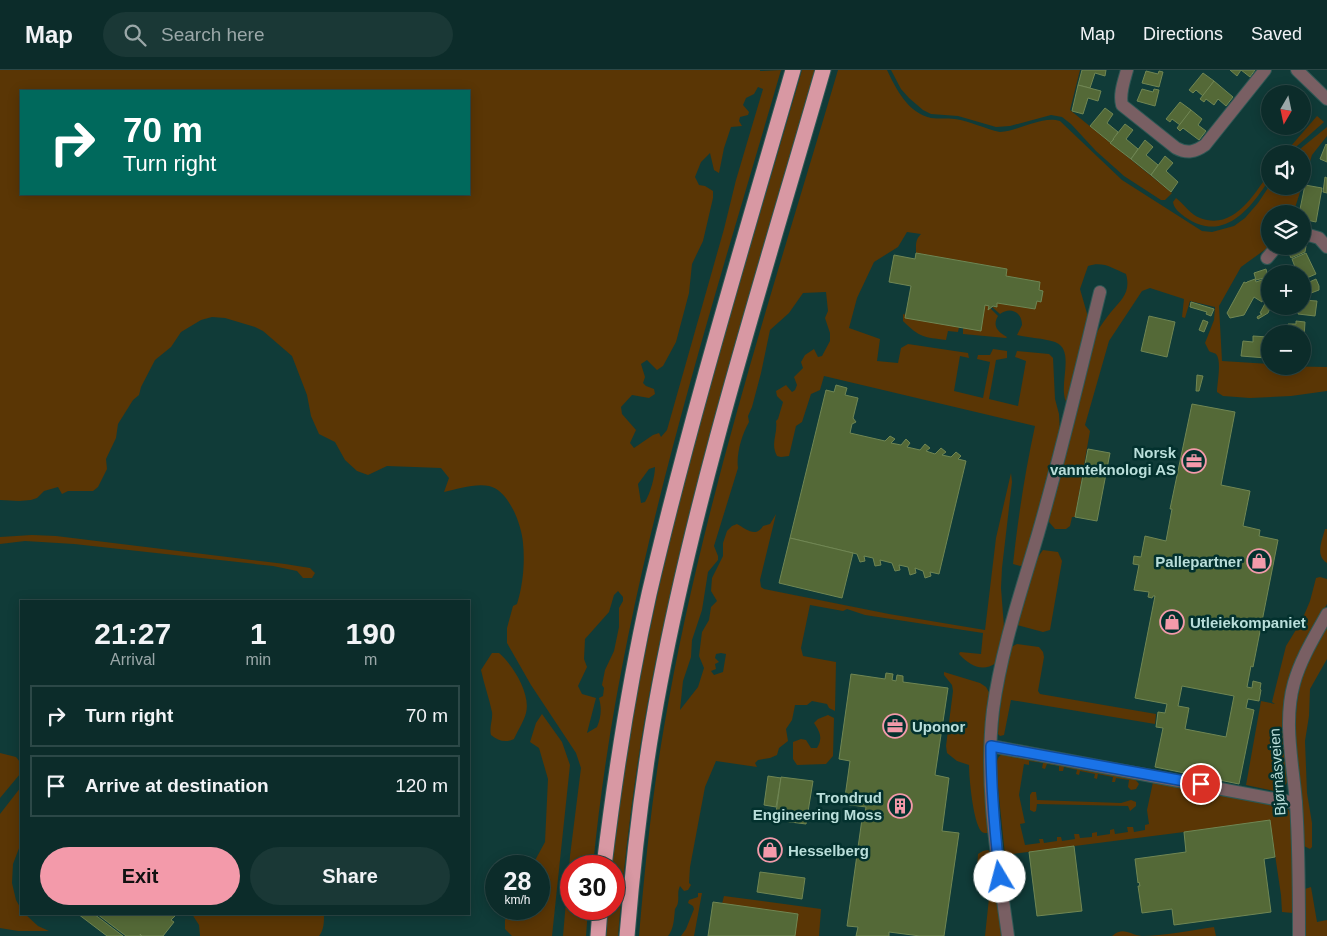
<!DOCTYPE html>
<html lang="en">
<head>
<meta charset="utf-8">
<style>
  body { margin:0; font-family:Arial,sans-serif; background:#1a3836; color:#f1f3f6; height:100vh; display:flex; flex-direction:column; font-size:19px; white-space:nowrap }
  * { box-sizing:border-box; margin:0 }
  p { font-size:16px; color:#9aa7a8 }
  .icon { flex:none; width:28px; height:28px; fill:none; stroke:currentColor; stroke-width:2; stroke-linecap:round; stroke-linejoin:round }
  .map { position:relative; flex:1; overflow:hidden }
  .drawer { position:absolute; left:20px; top:530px; width:450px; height:315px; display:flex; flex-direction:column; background:#0c2c2a; border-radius:0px; box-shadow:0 2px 12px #0003,0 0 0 1px #2c4847 }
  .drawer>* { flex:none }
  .banner { position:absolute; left:20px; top:20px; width:450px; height:105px; border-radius:0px; box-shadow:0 2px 12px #0003,0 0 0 1px #2c4847; background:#00695c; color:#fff; overflow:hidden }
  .needle { width:32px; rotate:189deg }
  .controls { position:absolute; left:1261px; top:15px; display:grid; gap:10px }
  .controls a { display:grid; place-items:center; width:50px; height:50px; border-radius:50%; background:#0c2c2a; box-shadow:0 2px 12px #0003,0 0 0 1px #2c4847; font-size:25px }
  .speed { position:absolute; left:485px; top:785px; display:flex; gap:10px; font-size:25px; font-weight:700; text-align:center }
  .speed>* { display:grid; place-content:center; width:65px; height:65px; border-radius:50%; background:#0c2c2a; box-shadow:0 2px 12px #0003,0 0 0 1px #2c4847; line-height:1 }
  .speed small { font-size:12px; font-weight:400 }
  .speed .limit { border:8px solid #d22; background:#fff; color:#111 }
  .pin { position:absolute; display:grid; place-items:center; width:42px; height:42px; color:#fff; margin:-21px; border:2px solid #fff; border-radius:50%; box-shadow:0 1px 5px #0007 }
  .me { position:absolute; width:55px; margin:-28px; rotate:352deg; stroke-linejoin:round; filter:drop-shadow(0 0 4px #0008) }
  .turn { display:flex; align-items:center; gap:18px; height:105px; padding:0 20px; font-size:22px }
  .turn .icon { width:65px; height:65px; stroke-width:2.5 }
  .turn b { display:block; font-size:35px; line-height:42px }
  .eta { display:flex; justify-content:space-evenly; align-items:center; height:85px; text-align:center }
  .eta b { font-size:30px; font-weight:700; line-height:35px }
  .cta { display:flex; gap:10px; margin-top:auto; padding:10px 20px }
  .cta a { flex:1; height:58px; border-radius:30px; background:#f39aaa; color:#111; font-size:20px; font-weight:700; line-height:58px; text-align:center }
  .cta a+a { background:#1a3836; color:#f1f3f6 }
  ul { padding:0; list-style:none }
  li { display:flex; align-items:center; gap:15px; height:62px; margin:0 10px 8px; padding:0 10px; border:2px solid #2c4847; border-radius:0px }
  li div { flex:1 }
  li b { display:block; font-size:19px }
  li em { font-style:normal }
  header { display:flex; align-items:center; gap:30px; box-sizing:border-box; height:70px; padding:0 25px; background:#0c2c2a; border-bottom:1px solid #2c4847 }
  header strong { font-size:24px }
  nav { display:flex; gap:28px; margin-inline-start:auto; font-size:18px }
  .search { width:350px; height:45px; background:#1a3836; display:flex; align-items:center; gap:12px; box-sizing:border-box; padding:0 18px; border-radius:28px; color:#9aa7a8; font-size:19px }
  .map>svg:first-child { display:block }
  .green { fill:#5a3605; fill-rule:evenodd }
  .building { fill:#546937; stroke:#708653; fill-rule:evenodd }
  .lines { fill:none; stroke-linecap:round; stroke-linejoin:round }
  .minor-casing { stroke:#2e5855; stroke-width:14 }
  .highway-casing { stroke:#2e5855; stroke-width:17 }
  .minor { stroke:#795f63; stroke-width:12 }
  .highway { stroke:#d898a3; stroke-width:15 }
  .route-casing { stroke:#114b97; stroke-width:12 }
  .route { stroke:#1a73e8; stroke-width:9 }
  .labels { text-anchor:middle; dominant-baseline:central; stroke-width:5; stroke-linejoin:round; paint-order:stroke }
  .poi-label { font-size:15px; font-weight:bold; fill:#b9deda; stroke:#03312e; text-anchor:end }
  .street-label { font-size:15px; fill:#b9deda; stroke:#03312e }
</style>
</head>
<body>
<header>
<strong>Map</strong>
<div class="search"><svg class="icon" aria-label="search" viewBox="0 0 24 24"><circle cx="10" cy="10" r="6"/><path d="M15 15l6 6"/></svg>Search here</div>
<nav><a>Map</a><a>Directions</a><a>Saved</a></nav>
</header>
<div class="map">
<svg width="1327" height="866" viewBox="0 0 1327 866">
  <rect width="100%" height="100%" fill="#103b38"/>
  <g class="green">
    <path d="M0 0H760V1L781 0C705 262 619 524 593 796H571V839H588L586 866H563L570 786 581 698 576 683 531 615 507 573V558L513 536 517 534C523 515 525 493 523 473 522 456 509 420 489 416 476 413 457 419 444 422L449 408 441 398 387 396 368 405 357 401 345 390 335 372 319 364 311 346 307 325 292 286 263 261 255 257 225 248 212 247 201 250 181 262 171 277 155 290 141 317 139 325 133 330 118 354 116 368 106 389 107 399 98 417 93 421H68L62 424 58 417 44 421 37 428 31 430 19 431 0 430ZM758 17 763 19 736 110 724 159 667 360 661 367 659 363 653 365 634 378 630 373 636 360 622 344 621 337 632 325 649 328 655 324 654 319 646 316 643 313 645 307 641 294 647 290 657 300 663 296 676 272 689 223 692 194 703 171 713 128V121L705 116 699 115 695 107 701 92 710 83 714 100 719 103 724 78 731 57 742 56 739 51 740 47 748 45 749 42 743 35 746 28 754 24ZM21 21H469V124H21ZM655 397C655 407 650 424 645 432L641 433 638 414 649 399ZM618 521 623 527V531L619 538V557L614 581 605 600 602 615 604 618 603 626 599 628C602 639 601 647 597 657L587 663 596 628 582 624 578 616 587 597 584 589 585 569 609 542 614 525Z"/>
    <path d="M802 0H815C776 132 737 263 703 396 685 465 667 534 653 605 636 691 625 778 618 866H606L608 839H614V796H612C620 733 628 671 640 609 679 403 744 201 802 0Z"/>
    <path d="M838 0H887C896 19 908 43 931 48 939 49 947 48 955 49 970 51 985 59 1000 62 1019 61 1042 45 1060 51L1122 110 1202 161 1212 162 1234 156 1245 148 1258 133 1270 115 1302 116 1293 144H1270V176L1241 197 1219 236 1222 291 1270 294V296L1327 297V321L1291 326 1250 328 1223 326 1217 322C1217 313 1222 291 1216 284 1215 283 1210 282 1209 281L1205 273 1214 250 1215 237 1190 231 1185 248 1182 247 1184 229 1150 218 1142 221 1109 271 1085 355 1090 361 1075 447H1072L1070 456 1066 459H1055L1049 452 1048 447 1097 262C1101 255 1106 248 1111 242 1122 229 1131 222 1126 204 1112 198 1103 191 1088 196L1080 219 1088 247 1068 332H1066C1058 314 1076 280 1055 272 1043 268 1029 268 1017 265L1022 255C1022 242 1010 236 1000 244L992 237H997V233L1035 239 1037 231 1041 232 1043 221 1039 220 1040 212 1006 206 990 196 916 183C916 175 915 170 921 164L907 162 898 177 874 192 857 228 849 258 880 269 877 291 898 293 901 278 908 274 968 283 969 288 960 286 954 321 983 328 990 292 977 289 978 285H990L993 279 1007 281V288L996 290 989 329 1018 336 1026 291 1015 287 1017 281 1049 284 1053 288 1055 329 1059 344 1060 366 1024 495 1020 496 1013 494C1018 448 1025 402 1035 356L824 306 820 320 811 324 802 352 796 356 789 386 781 387 777 386C770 373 778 364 776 351L778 349 783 332 777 326 776 321 786 315 792 322 795 320 797 315 794 307 803 298 801 292 805 285 814 279 818 287 822 286 830 271V263L825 248 828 241 826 222 803 223 789 243 770 260 761 303 752 337 748 346 749 352C742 364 736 384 738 398L714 476 718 486V490L708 502 702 540 692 570 691 587 683 611 680 640 698 617 704 598 699 586 702 562 709 550 711 537 717 531 711 521 712 508 723 486V473L727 461 732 456 737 454C746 459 756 468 763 456L770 454 776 444 760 510 761 517 764 519 889 544 985 560 996 468 1011 403 1012 412 1002 498 1001 518 1004 557 996 593C982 603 969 595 959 584L960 582 981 584 983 563 865 545 847 539 843 541 810 535 801 578 803 586 836 592 835 641 829 638 827 634 812 631 807 635H795L792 650 786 659 788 671 779 678 777 685 770 688 758 690 755 693 757 697 716 691 705 717 690 797 689 813 691 815 688 820 684 821 680 816C677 822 679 826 678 832 678 835 676 837 675 839 674 848 674 859 668 866H639C645 796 652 726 664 657 702 434 774 217 838 0ZM721 583 726 584 723 602 714 605 711 601 716 599 715 594 719 592 715 588 716 584Z"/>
    <polygon points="891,0 1080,0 1070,40 1172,123 1165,130 1161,130 1124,106 1096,81 1071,54 1062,47 1051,45 1010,56 996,57 958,46 931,44 923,40 909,28 901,19"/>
    <polygon points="1317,46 1324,52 1288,84 1284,84"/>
    <polygon points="1327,57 1327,66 1312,85 1303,114 1302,84 1294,84"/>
    <path d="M1270 102C1270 110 1265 116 1260 123 1241 150 1216 169 1185 147 1180 143 1174 139 1173 132L1176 128C1184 134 1191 145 1200 148 1234 161 1254 124 1270 102Z"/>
    <path d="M985 235 989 236 988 239 990 238 998 246C992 256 998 262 1007 267L1006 268 963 264V258L981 260Z"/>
    <path d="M903 244 906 245V248L959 257 958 262 948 261 946 270C924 267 920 268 903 251Z"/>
    <path d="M1325 459H1327V493C1315 485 1322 471 1325 459Z"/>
    <polygon points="32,465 56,466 285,494 310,498 315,503 312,508 303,508 297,501 273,496 74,474 25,471 0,474 0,467"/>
    <polygon points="1043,480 1058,482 1062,491 1050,560 1043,562 1017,555 1035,491"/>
    <polygon points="1320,507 1327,509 1327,534 1297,590 1287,712 1284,719 1279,722 1246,715 1261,631 1275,634 1272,632 1286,576 1302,550 1310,531 1316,508"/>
    <path d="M1327 557V589L1310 619 1309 646 1305 671 1307 723 1312 753V777L1310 779 1304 776C1300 726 1288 656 1302 608 1307 590 1318 573 1327 557Z"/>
    <path d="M1017 574 1039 577 1043 582 1044 587 1038 621 1040 624 1156 644 1155 654 1011 630 1004 665 1000 666 998 664C999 635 1005 606 1011 577Z"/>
    <path d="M492 583H499C513 595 531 624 526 643 524 651 518 660 514 669 506 673 498 671 491 665 489 657 493 650 492 642 489 628 484 614 481 600Z"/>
    <path d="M944 602 980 613 986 617 990 624 991 762 988 763C984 763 983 763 981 761 973 752 969 708 969 695L957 691 947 683 946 676 953 621 952 615 944 605Z"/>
    <polygon points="542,644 562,672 570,695 552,866 512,866 505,859 505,850 512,839 539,839 539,796 532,796 545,772 548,709 539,678 530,672 536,653"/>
    <path d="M828 645 834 648 833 686 826 694 797 695 793 689V672L801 669 806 670 811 678H817C823 668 820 662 814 653L818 649Z"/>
    <polygon points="0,683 16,687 20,692 19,700 20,704 0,728"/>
    <path d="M1004 683 1134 708 1139 714 1136 719 1131 720 1128 717 1129 710 1116 708 1115 712H1112L1113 707 1098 704 1097 709 1094 708 1095 704 1080 701 1079 705 1076 704 1077 700 1064 697 1063 701H1059V696L1047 694 1045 699 1042 698 1043 693 1029 691V695L1024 694 1019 725 1025 753 1020 754 1025 775 1040 773 1039 769H1043L1044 773 1057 771V767H1061L1062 771 1075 769 1074 764H1079L1080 768 1092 767V763L1097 762V766L1110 764V760L1114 759 1115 764 1128 762 1127 757H1133L1134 762 1145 760V755L1149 754 1147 740 1153 712 1283 737 1288 739 1291 744 1293 843 1282 842 1281 825 1270 751 1005 785 996 698C997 691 997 686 1004 683Z"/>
    <polygon points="21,717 21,773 13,794 12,813 16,830 21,839 21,844 25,844 38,856 49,861 18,861 0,858 0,744"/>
    <polygon points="1032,722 1036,722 1037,730 1121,733 1131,730 1136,732 1136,736 1130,741 1128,736 1037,734 1036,741 1034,742 1030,740 1030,725"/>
    <polygon points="988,780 993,784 1004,866 985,866 989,828 985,826 985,823 987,803 977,799 978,784 983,781"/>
    <polygon points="1311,817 1317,852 1327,850 1327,866 1306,866 1305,819"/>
    <polygon points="698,823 702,823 694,866 681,866 686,859 694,839 693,836 688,833 689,830 698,827"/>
    <polygon points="724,826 821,839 819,866 795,866 722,834"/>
    <path d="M192 844H324C324 852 324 860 319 866H200L199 855Z"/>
    <path d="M1214 857 1216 866H1112C1124 856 1129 865 1142 866 1162 866 1193 860 1214 857Z"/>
  </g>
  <g class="building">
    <polygon points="1082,0 1106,0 1105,6 1095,3 1090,18 1078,15"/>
    <polygon points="1230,0 1255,0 1250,7 1241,0 1237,6"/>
    <polygon points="1146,1 1158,4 1159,1 1163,2 1159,17 1142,13"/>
    <polygon points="1203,3 1214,11 1203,26 1196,20 1193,23 1189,20"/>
    <polygon points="1214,11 1233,27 1226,36 1218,29 1214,35 1206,29 1204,32 1200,29"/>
    <polygon points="1078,15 1101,21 1098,31 1088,28 1083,44 1072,41"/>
    <polygon points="1142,19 1153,22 1154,19 1159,20 1155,36 1137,31"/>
    <polygon points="1180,32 1191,40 1180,55 1172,49 1170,52 1166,49"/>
    <polygon points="1105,38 1113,44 1107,53 1118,62 1111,73 1090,56"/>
    <polygon points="1191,40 1202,49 1198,55 1206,61 1199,70 1183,58 1180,61 1177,58"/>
    <polygon points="1125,54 1133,60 1126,69 1138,79 1131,89 1110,73 1114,69 1113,69"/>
    <polygon points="1145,70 1153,77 1146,85 1158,95 1151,105 1131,89"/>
    <polygon points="1326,74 1327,75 1327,92 1320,89"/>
    <polygon points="1165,86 1173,93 1166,101 1178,112 1171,122 1151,105"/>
    <polygon points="1325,107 1327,108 1327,123 1323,122"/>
    <polygon points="1305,115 1322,118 1316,152 1302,149 1302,144 1299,144"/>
    <polygon points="1302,174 1306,176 1305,182 1291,188 1287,179 1294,176 1302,176"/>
    <polygon points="916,183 1007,199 1006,206 1040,212 1039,220 1043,221 1041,232 1037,231 1035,239 997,233 997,237 993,236 988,240 989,236 985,235 981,261 905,248 911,216 889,212 894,185 915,189"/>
    <polygon points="1306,183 1316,204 1302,210 1302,204 1295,204 1293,198 1295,197 1292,189"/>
    <polygon points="1266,199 1268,207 1256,210 1254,203"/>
    <polygon points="1267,208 1270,222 1267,226 1265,225 1262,232 1254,227 1244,245 1230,248 1227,243 1244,212 1246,213 1247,212 1255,209 1256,212"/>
    <polygon points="1316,209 1319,216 1319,220 1303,226 1302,211 1305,214"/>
    <polygon points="1268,228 1270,229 1270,236 1271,236 1268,243 1258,249 1257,247 1262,244 1260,243"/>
    <polygon points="1302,230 1317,231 1315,246 1298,244 1299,236 1302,236"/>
    <polygon points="1191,232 1214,239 1211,246 1206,244 1207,242 1190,237"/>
    <polygon points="1149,246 1175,252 1167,287 1141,281"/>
    <polygon points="1203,250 1208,252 1204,262 1199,260"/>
    <polygon points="1296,251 1305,252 1303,283 1302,264 1287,264 1288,254 1296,254"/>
    <polygon points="1253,266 1268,267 1266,288 1241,286 1243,271 1253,272"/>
    <polygon points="1197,305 1203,306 1199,321 1196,321"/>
    <polygon points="836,315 847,318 845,325 858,328 853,348 856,352 852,354 850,363 885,371 890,366 895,369 891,373 901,375 906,369 910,373 907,377 920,380 925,374 930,378 926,381 935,384 941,378 946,382 942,385 951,387 956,382 961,386 958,389 966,391 939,504 930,502 931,506 925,508 923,501 915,498 916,503 910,505 908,497 899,495 900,500 895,501 892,493 880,490 881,495 875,496 873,488 864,486 865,491 860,492 857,484 790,468 826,320 834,322"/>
    <path d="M1192 334 1235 342 1221 415 1250 421 1243 456 1260 460 1259 466 1278 470 1253 597 1251 596 1247 617 1252 618 1253 611 1261 613 1260 619 1261 620 1259 631 1248 629 1246 638 1254 640 1239 714 1155 697 1163 658 1156 657 1158 642 1165 643 1167 634 1135 628 1155 526H1153L1152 528 1148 527 1149 522 1134 520 1139 495 1133 494 1134 486 1141 487 1145 466 1166 471 1172 439H1170ZM1182 616 1234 626 1226 667 1185 659 1189 638 1178 636Z"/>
    <polygon points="1088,379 1110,383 1097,451 1075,447"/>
    <polygon points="790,468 853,483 842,528 779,513"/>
    <polygon points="886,603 893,604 892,610 896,611 897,605 903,606 903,612 948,618 935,705 949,708 942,761 959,763 944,866 920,866 889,862 889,866 856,866 858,857 847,856 862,749 864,750 866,737 844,734 850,691 839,689 851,604 885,609"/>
    <polygon points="768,706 781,708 776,737 764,735"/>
    <polygon points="781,707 813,711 806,754 775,750"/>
    <polygon points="1270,750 1275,787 1264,789 1271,842 1174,855 1172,839 1142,843 1138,816 1140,816 1139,812 1138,813 1135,789 1186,782 1184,762"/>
    <polygon points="1074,776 1082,841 1037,846 1029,782"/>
    <polygon points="760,802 805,808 802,829 757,822"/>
    <polygon points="713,832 798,844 795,866 708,866"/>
    <polygon points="78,844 94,844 123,866 107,866"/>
    <polygon points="97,844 172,844 175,846 171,850 174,852 163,866 142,866 140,864 141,866 126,866"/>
  </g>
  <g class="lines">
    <g class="minor-casing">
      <g id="minor">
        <path d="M1127 0C1124 11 1119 24 1122 35L1176 78C1187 84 1195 82 1205 75L1265 0"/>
        <polyline points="1297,0 1327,29"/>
        <polyline points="1302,163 1319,168 1327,177"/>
        <polyline points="1267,188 1277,176"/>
        <polyline points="991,676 1296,733"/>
        <path d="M1008 866C998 792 984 715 993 640 1001 580 1021 522 1038 464 1061 384 1080 303 1100 222"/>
        <path d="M1299 866C1299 822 1299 778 1296 733 1293 694 1283 652 1294 613 1301 588 1315 566 1327 544"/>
      </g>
    </g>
    <g class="highway-casing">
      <g id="highway">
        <path d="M604 796C615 705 629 614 649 524 690 348 743 174 793 0"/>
        <polyline points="598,866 600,839"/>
        <path d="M627 866C634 781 644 697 660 613 699 407 765 202 823 0"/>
      </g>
    </g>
    <use href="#minor" class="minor"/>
    <use href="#highway" class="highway"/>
  </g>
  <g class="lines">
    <g class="route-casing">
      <path id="route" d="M1000 807C995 764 991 720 991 676L1201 714"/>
    </g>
    <use href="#route" class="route"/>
  </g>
  <defs>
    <g id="office-ring" transform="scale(1.25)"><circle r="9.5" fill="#03312e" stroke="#f39aaa" stroke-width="1.5"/><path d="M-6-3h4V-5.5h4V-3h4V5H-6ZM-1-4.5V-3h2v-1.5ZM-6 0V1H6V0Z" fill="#f39aaa"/></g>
    <g id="shop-ring" transform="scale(1.25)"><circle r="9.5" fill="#03312e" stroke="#f39aaa" stroke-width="1.5"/><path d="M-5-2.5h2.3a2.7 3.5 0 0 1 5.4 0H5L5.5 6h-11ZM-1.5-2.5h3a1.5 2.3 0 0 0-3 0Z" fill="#f39aaa"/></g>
    <g id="building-ring" transform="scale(1.25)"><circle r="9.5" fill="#03312e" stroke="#f39aaa" stroke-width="1.5"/><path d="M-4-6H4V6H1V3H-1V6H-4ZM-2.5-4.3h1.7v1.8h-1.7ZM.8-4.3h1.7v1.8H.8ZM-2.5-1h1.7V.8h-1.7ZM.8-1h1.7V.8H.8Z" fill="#f39aaa"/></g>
  </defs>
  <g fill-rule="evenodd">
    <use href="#office-ring" x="1194" y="391"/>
    <use href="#shop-ring" x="1259" y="491"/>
    <use href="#shop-ring" x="1172" y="552"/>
    <use href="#office-ring" x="895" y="656"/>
    <use href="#building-ring" x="900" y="736"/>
    <use href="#shop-ring" x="770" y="780"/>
  </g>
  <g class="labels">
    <g class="poi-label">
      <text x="1176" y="382">Norsk<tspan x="1176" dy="17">vannteknologi AS</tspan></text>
      <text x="1242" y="491">Pallepartner</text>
      <text x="1190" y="552" text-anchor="start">Utleiekompaniet</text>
      <text x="912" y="656" text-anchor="start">Uponor</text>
      <text x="882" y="727">Trondrud<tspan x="882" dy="17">Engineering Moss</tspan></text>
      <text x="788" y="780" text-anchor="start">Hesselberg</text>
    </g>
    <g class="street-label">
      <text transform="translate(1277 702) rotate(-94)">Bjørnåsveien</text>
    </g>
  </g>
</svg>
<div class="controls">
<a><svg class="needle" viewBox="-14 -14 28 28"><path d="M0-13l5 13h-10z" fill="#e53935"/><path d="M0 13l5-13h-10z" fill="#9aa7a8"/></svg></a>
<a><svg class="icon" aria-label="sound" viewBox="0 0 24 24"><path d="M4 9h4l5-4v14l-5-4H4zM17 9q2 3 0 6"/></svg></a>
<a><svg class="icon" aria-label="layers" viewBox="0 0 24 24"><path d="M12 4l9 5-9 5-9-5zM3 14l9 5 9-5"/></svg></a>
<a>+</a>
<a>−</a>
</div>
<div class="speed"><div>28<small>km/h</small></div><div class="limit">30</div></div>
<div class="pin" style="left:1201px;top:714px;background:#d93025"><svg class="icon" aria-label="arrive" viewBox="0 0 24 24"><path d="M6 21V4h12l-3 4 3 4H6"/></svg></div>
<svg class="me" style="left:1000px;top:807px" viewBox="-20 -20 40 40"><circle r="19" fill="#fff"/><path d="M0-13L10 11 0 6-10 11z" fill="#1a73e8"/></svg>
<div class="banner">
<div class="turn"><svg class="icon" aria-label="right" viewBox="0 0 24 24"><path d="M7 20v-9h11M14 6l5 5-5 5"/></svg><div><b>70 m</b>Turn right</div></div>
</div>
<section class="drawer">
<div class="eta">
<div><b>21:27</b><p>Arrival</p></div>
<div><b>1</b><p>min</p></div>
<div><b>190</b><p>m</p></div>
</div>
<ul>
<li><svg class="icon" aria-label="right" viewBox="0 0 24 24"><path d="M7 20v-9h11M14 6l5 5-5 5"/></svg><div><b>Turn right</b></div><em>70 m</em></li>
<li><svg class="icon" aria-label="arrive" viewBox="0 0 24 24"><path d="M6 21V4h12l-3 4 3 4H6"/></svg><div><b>Arrive at destination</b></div><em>120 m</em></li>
</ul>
<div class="cta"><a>Exit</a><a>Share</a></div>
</section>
</div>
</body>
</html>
